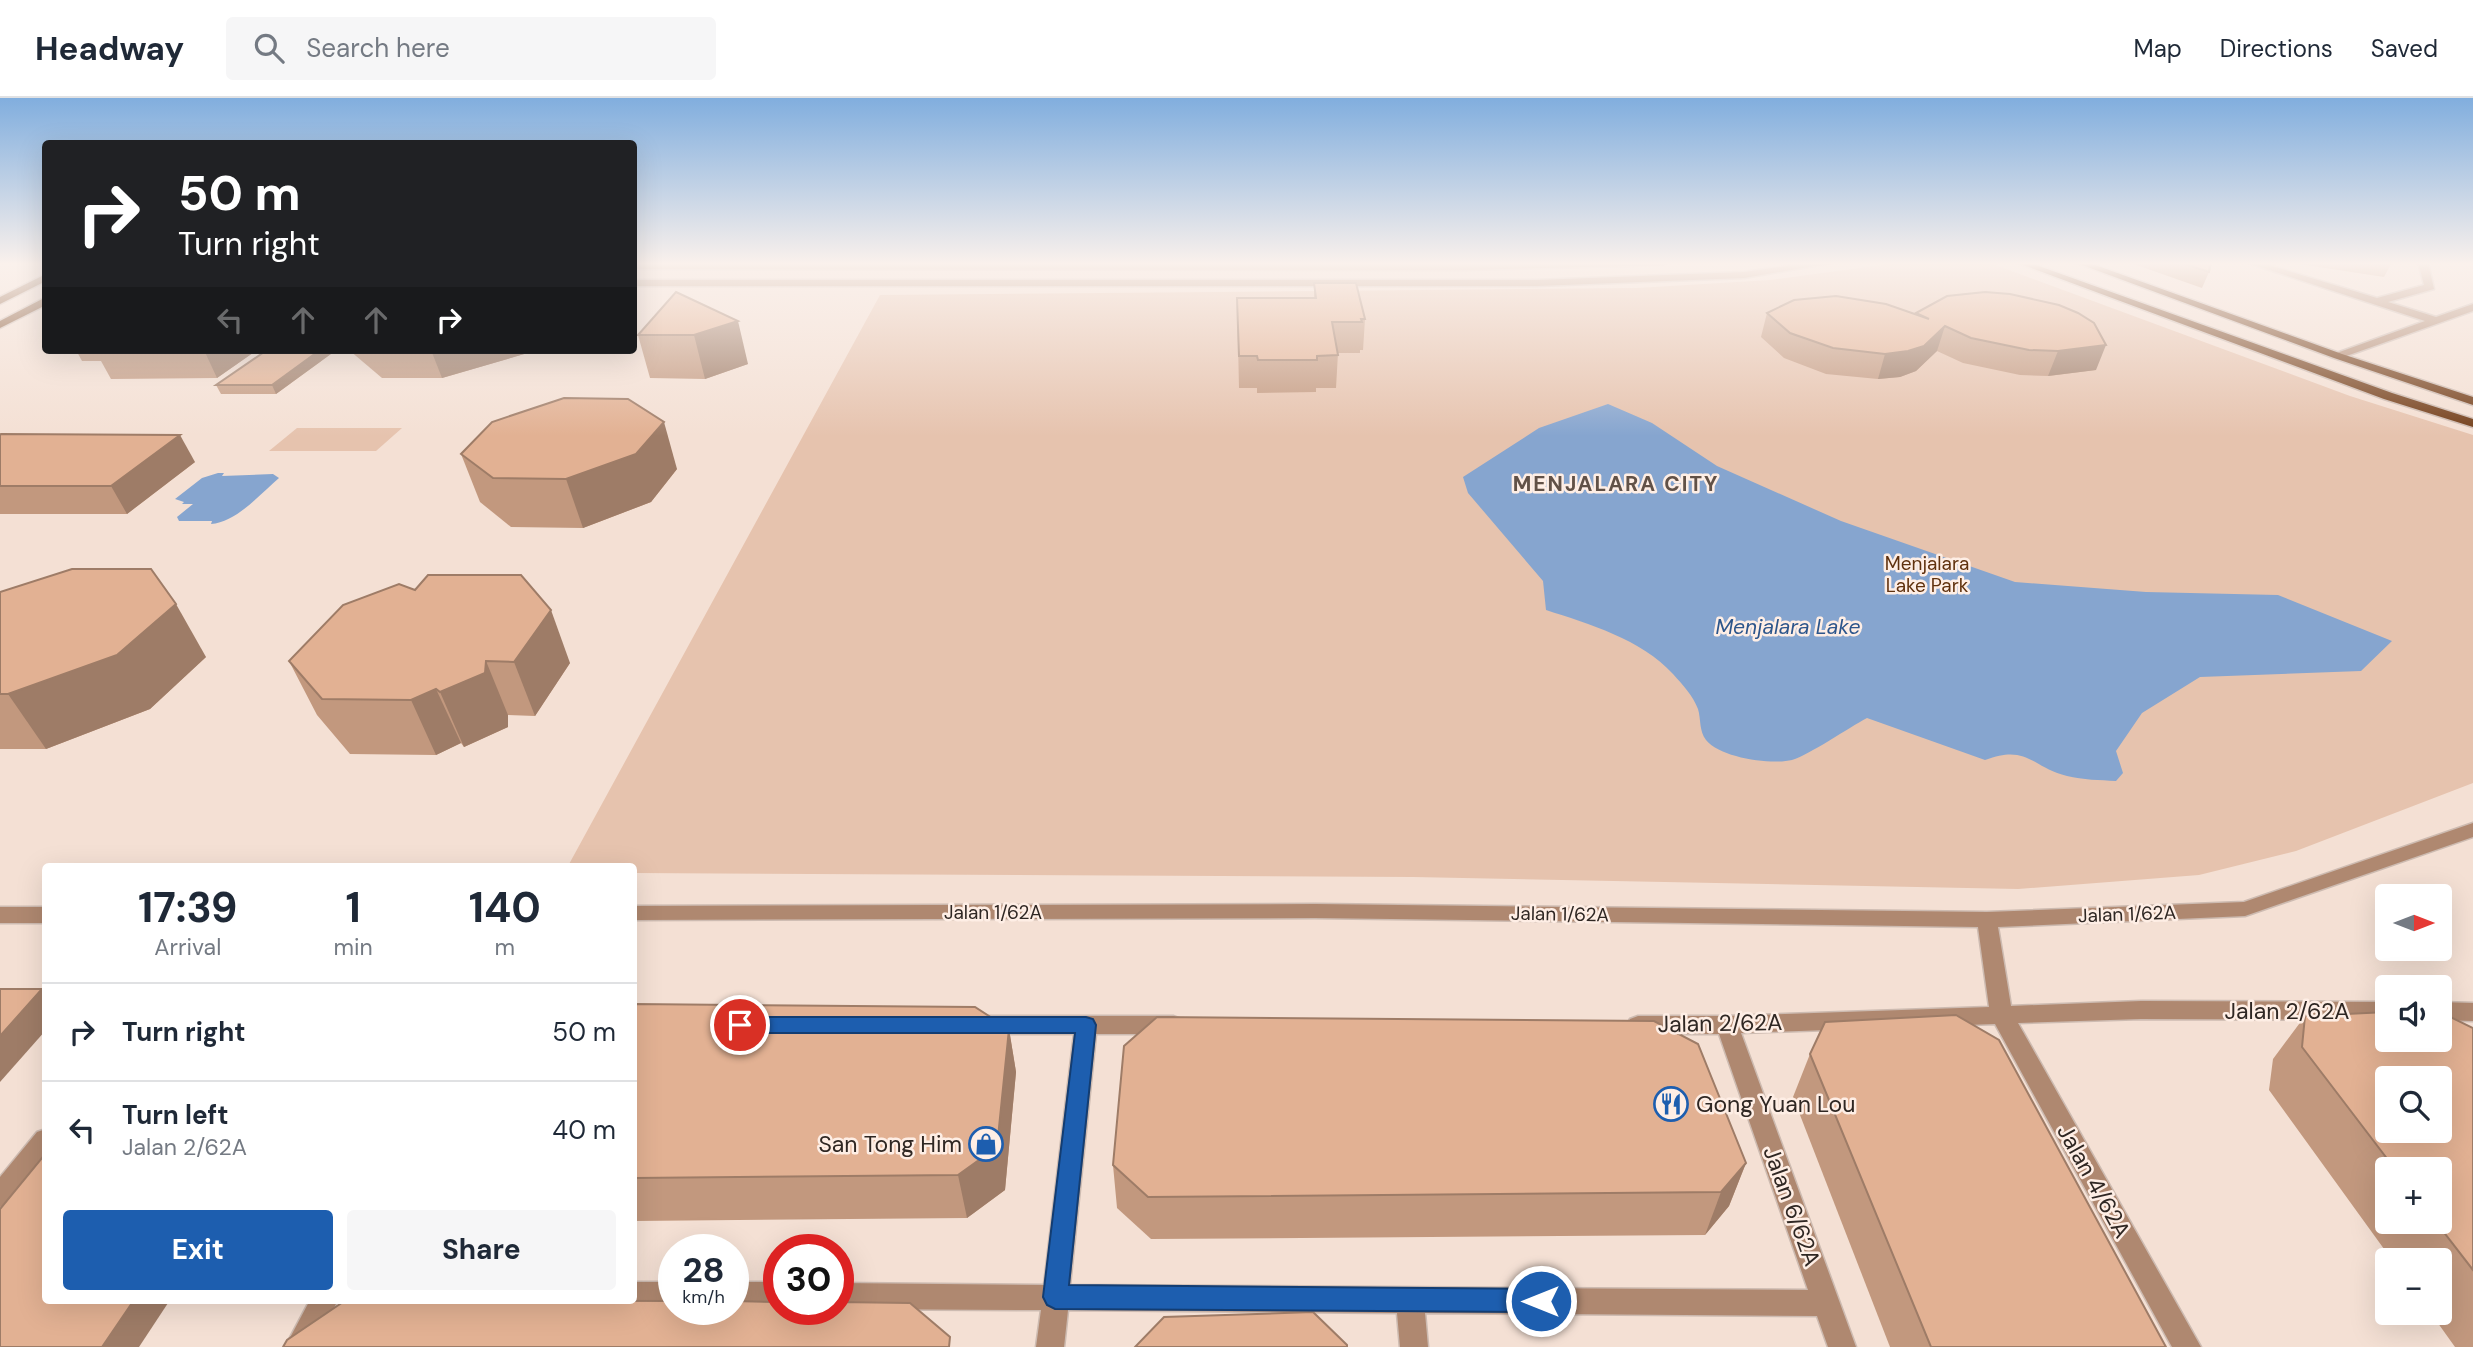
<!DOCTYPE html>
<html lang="en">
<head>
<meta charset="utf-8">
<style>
  body { margin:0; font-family:"DM Sans",sans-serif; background:#f6f6f7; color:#1f2937; height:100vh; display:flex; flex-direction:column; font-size:26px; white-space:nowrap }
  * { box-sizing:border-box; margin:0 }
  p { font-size:23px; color:#747a83 }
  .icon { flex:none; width:38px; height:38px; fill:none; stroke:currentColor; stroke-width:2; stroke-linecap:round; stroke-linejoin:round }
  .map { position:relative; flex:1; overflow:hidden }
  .side { position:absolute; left:42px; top:765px; width:595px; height:441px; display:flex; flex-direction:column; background:#fff; border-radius:7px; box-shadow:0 7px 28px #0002 }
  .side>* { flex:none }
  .hud { position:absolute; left:42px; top:42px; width:595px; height:214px; border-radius:7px; box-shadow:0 7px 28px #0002; background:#202124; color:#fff; overflow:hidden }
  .needle { width:46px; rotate:90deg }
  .fabs { position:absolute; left:2375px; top:786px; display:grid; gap:14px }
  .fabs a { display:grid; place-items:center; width:77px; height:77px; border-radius:7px; background:#fff; box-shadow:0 7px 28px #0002; font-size:35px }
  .speed { position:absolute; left:658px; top:1136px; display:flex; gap:14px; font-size:35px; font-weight:700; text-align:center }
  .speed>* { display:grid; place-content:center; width:91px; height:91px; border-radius:50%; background:#fff; box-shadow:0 7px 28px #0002; line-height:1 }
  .speed small { font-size:18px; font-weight:400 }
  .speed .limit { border:10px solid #d22; background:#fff; color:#111 }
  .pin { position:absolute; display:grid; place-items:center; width:60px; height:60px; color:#fff; margin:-30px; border:4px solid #fff; border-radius:50%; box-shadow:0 2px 7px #0007 }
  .me { position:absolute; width:77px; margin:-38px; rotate:270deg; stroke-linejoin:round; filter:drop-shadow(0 0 5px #0008) }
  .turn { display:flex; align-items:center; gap:24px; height:147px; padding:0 21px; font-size:32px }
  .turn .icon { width:91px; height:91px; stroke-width:2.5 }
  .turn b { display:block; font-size:49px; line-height:60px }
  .lanes { display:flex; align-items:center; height:66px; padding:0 21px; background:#0003; justify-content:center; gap:35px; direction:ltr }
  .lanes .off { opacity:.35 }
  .eta { display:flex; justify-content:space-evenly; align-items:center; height:119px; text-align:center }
  .eta b { font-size:42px; font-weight:700; line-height:49px }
  .action { display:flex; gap:14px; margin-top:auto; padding:14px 21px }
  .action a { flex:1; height:80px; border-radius:7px; background:#1d5eaf; color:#fff; font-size:28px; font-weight:700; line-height:80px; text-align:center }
  .action a+a { background:#f6f6f7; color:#1f2937 }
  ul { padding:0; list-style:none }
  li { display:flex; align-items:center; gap:21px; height:98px; padding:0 21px; border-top:2px solid #e0e1e3 }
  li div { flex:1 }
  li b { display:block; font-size:26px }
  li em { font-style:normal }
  header { display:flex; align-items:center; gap:42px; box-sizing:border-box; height:98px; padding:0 35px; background:#fff; border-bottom:2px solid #e0e1e3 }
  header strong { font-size:33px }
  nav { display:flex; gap:38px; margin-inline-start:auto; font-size:24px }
  .search { width:490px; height:63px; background:#f6f6f7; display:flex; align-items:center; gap:18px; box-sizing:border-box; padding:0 24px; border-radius:7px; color:#747a83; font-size:26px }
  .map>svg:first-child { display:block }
  .green { fill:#e6c3ae }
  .water { fill:#86a5cf }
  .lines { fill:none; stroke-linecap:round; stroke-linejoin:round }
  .minor-casing { stroke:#cdbbb1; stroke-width:3 }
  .major-casing { stroke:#cdbbb1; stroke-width:3 }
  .minor { fill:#af8870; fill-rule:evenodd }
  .major { fill:#733e19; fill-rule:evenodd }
  .wall { fill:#c2987e; fill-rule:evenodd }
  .shaded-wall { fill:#9e7c67 }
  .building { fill:#e2b193; stroke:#9e7c67; stroke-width:2; fill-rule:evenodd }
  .route { fill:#1d5eaf; stroke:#133d72; stroke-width:2 }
  .labels { text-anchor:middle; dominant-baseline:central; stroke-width:5; stroke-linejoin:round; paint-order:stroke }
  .park-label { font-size:19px; fill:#5f310e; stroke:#feeee5 }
  .street-label { font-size:19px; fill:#2f2723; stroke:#feeee5 }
  .far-district-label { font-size:21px; font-weight:bold; letter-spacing:2px; fill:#615147; stroke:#feeee5 }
  .water-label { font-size:21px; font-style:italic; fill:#2c558b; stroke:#feeee5 }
  .near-street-label { font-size:23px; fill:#2f2723; stroke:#feeee5 }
  .near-poi-label { font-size:23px; fill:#2f2723; stroke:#feeee5; text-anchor:start }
</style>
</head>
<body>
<header>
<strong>Headway</strong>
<div class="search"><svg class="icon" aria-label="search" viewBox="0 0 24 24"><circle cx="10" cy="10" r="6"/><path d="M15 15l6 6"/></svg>Search here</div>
<nav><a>Map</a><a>Directions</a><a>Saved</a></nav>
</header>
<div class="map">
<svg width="2473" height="1249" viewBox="0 0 2473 1249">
  <rect width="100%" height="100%" fill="#f4e0d4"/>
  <g class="green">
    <polygon points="1904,164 1987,164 2350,298 2473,337 2473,685 2296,753 2199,777 2018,791 1413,779 634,775 634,768 568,768 880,197 1637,190 1770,182"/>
    <polygon points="297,330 402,330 376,353 269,353"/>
  </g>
  <g class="water">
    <path d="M1608 306 1652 325 1717 368 1841 423 2015 484 2146 494 2278 497 2392 543 2361 573 2200 579 2142 615 2116 653 2123 675 2116 683C2100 682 2083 682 2067 678 2031 669 2028 646 1985 662L1867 620C1848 630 1811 656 1792 662 1772 667 1720 660 1706 642 1699 633 1701 621 1698 611 1693 598 1683 587 1673 576 1641 541 1589 526 1546 512L1543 483 1468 395 1463 379 1539 330Z"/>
    <path d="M218 375H224L222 378 273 376 279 380C260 396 237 424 211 426L212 423H179L177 419 193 406H182L184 404 175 401 202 380Z"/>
  </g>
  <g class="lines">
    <g class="minor-casing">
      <g id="minor">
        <polygon points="1668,164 1663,167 1466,172 634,171 634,165"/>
        <polygon points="1814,164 1837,164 1744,180 1537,188 634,188 634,182 1537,182 1744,174"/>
        <polygon points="2245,164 2259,164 2377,200 2424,187 2418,164 2428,164 2434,191 2388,204 2436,219 2473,206 2473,213 2338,261 2332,258 2334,256 2425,223"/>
        <polygon points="2473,725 2473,739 2245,818 1998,829 2011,908 2141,903 2387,904 2387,922 2141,921 2018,925 2201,1249 2172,1249 1995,926 1741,935 1856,1249 1828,1249 1817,1218 1425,1215 1428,1249 1400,1249 1397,1215 1068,1212 1064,1249 1036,1249 1041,1212 838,1211 838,1185 1044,1187 1074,936 980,936 972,933 969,927 972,921 980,918 1173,918 1181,921 1184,927 1181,933 1173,936 1096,936 1070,1187 1808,1192 1719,936 1638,936 1630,933 1627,927 1630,921 1638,918 1727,918 1989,909 1978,829 1315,820 634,822 634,808 1315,806 1987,814 2244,804"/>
        <rect x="0" y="809" width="46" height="16"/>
        <polygon points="2440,904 2473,905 2473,923 2440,922"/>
        <polygon points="46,1031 46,1060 9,1106 0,1109 0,1079 37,1034"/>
        <polygon points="634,1184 674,1184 674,1210 634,1210 624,1206 623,1202 634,1202"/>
        <rect x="733" y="1184" width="46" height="26"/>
        <polygon points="310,1202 338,1202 314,1249 285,1249"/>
      </g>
    </g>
    <g class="major-casing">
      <g id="major">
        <polygon points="2015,164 2028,164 2392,295 2473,321 2473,329 2384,301"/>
        <polygon points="2074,164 2087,164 2342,256 2473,299 2473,307 2334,260"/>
        <polygon points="46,176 46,183 0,206 0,199"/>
        <polygon points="46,199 46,207 0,230 0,223"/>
      </g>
    </g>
    <use href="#minor" class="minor"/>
    <use href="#major" class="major"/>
  </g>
  <g class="wall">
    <polygon points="2128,164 2211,164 2209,174 2202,190"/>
    <polygon points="2286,164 2392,164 2384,179"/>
    <polygon points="1314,185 1365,221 1363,252 1360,252 1360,255 1338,255 1336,290 1316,290 1316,294 1257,295 1257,290 1239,290 1237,200 1314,200"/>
    <polygon points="676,194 748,266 705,281 650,280 638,237"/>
    <polygon points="1947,198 2096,272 2048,278 2020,277 1963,265 1937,253 1916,273 1900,279 1878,281 1826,276 1784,260 1761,239 1767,215 1915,216"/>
    <polygon points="76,252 257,252 217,280 111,281 101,263 82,263"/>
    <polygon points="267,252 335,252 335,253 276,296 221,296 216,287"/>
    <polygon points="349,252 531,252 531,254 442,280 382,280"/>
    <polygon points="0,337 195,364 127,416 0,416"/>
    <polygon points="461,356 677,371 651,404 583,430 511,429 480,404"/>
    <polygon points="415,492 570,565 535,618 508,617 508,629 464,649 461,645 436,657 350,656 317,617 289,563"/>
    <polygon points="0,494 206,559 150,611 46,651 0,651"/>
    <polygon points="634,906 1009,931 1016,974 1005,1092 967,1120 634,1123"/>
    <path d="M2305 918 2473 930V1249H2455L2430 1214H2440V1162H2392L2269 992 2273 961ZM2387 1071H2440V1124H2387Z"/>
    <polygon points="1810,956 2166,1249 1890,1249 1793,999"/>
    <polygon points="1746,1065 1729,1108 1705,1137 1151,1141 1117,1110 1113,1067"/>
  </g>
  <g class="shaded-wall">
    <polygon points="738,223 748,266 705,281 694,237"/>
    <polygon points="1945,228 1937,253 1916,273 1900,279 1878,281 1885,256"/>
    <polygon points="2106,247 2096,272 2048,278 2058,253"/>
    <polygon points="204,252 257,252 217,280"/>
    <polygon points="320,252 335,253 276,296 272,287"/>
    <polygon points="431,252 531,252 531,254 442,280"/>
    <polygon points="664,324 677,371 651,404 583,430 566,381"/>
    <polygon points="180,337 195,364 127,416 111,388"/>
    <polygon points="176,506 206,559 150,611 46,651 8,596"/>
    <polygon points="551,512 570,565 535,618 514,564"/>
    <polygon points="486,563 508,617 508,629 464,649 440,594"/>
    <polygon points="436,591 461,645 436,657 411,602"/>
    <polygon points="42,891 46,895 46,932 0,984 0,938"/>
    <polygon points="1009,931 1016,974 1005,1092 967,1120 958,1077"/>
    <polygon points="1746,1065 1729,1108 1705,1137 1721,1094"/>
    <polygon points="134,1202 170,1202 139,1249 102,1249"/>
  </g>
  <g class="building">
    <polygon points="2179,164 2211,164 2209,174"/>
    <polygon points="1314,185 1356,185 1365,221 1361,221 1362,224 1332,224 1338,257 1317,258 1317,262 1258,262 1257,258 1239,258 1237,200 1316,200"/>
    <polygon points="676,194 738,223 694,237 638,237"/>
    <polygon points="1985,194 2010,196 2059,207 2078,215 2094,225 2106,247 2058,253 2029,252 1971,240 1945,228 1924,248 1908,253 1885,256 1833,250 1790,235 1767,215 1794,202 1836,198 1886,206 1929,221 1916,215 1947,198"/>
    <polygon points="267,252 320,252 272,287 216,287"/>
    <polygon points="564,300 628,301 664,324 636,356 566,381 493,380 461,356 492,324"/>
    <polygon points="1,336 180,337 111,388 0,388 0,337"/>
    <polygon points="72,471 151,471 176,506 117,557 8,596 0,596 0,494"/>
    <polygon points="428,477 521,477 551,512 514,564 486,563 485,575 440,594 436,591 411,602 322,601 289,563 343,507 399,486 415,492"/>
    <polygon points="0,891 42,891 0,938"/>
    <polygon points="634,906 975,909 1009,931 997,1049 958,1077 634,1080"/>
    <path d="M2387 914V942H2440V914L2473 930V1172L2436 1124H2440V1071H2395L2302 949 2305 918ZM2387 980H2440V1032H2387Z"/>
    <polygon points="1956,917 1999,942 2166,1249 1931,1249 1810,956 1825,924"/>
    <polygon points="1157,919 1654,923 1698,946 1746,1065 1721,1094 1148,1099 1113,1067 1124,948"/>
    <polygon points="46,1055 46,1202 134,1202 102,1249 0,1249 0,1111"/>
    <polygon points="346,1202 674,1203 674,1211 733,1211 733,1203 779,1204 779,1211 838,1211 838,1204 910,1205 950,1239 949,1249 283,1249 287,1242"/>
    <polygon points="1313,1214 1347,1247 1347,1249 1135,1249 1164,1219"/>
  </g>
  <linearGradient id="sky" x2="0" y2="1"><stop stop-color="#81aede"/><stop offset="0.49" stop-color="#faf1ec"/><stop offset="1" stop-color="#faf1ec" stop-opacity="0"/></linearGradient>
  <rect width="2473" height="338" fill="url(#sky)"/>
  <polygon class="route" points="740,919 1086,919 1093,921 1096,927 1069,1187 1541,1191 1549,1194 1553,1203 1549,1211 1541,1214 1055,1211 1047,1207 1043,1199 1075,935 740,935 733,932 730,927 733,921"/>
  <defs>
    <g id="restaurant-ring" transform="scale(1.75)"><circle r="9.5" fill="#feeee5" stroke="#1d5eaf" stroke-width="1.5"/><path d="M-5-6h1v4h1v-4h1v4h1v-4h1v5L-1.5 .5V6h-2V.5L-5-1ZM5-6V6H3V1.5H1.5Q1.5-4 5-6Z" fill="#1d5eaf"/></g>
    <g id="shop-ring" transform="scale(1.75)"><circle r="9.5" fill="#feeee5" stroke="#1d5eaf" stroke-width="1.5"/><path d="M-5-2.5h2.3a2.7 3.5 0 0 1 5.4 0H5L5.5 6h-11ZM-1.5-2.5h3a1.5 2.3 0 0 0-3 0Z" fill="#1d5eaf"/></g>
  </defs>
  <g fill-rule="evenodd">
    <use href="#restaurant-ring" x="1671" y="1006"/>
    <use href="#shop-ring" x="986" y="1046"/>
  </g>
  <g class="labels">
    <g class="park-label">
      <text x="1927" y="465">Menjalara<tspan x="1927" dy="22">Lake Park</tspan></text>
    </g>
    <g class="street-label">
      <text x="993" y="814">Jalan 1/62A</text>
      <text transform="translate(1560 816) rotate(1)">Jalan 1/62A</text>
      <text transform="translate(2127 816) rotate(-2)">Jalan 1/62A</text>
    </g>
    <g class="far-district-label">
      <text x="1616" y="386">MENJALARA CITY</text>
    </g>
    <g class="water-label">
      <text x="1788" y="529">Menjalara Lake</text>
    </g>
    <g class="near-street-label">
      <text x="2287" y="913">Jalan 2/62A</text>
      <text transform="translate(1720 925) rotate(-1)">Jalan 2/62A</text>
      <text transform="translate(2094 1083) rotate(61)">Jalan 4/62A</text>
      <text transform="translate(1792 1108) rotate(70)">Jalan 6/62A</text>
    </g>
    <g class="near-poi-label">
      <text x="1696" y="1006">Gong Yuan Lou</text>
      <text x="962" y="1046" text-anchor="end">San Tong Him</text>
    </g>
  </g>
</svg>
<div class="fabs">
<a><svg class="needle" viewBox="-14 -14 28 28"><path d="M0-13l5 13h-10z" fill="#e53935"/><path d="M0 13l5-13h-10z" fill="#747a83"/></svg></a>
<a><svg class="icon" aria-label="sound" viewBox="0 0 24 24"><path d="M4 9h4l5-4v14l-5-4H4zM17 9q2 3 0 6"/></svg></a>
<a><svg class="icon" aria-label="search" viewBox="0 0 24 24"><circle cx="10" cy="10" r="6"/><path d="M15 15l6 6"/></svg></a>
<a>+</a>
<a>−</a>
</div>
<div class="speed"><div>28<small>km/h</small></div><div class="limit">30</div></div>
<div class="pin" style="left:740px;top:927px;background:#d93025"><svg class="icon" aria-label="arrive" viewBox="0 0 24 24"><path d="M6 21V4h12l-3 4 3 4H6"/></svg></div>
<svg class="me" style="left:1541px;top:1203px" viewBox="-20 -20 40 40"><circle r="17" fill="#1d5eaf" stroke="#fff" stroke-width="3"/><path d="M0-11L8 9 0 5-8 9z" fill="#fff"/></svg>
<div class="hud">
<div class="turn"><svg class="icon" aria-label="right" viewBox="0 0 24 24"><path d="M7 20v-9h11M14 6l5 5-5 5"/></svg><div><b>50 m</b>Turn right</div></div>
<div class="lanes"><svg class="icon off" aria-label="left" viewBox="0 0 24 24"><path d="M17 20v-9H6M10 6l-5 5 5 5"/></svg><svg class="icon off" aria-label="ahead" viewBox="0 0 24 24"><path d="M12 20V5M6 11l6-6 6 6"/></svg><svg class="icon off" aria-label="ahead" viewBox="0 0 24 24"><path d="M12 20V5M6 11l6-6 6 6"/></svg><svg class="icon" aria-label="right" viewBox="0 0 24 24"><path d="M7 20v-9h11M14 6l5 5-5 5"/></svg></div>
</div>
<section class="side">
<div class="eta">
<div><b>17:39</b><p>Arrival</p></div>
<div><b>1</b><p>min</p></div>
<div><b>140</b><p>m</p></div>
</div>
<ul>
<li><svg class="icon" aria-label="right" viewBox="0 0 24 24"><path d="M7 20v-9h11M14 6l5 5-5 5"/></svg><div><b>Turn right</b></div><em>50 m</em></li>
<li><svg class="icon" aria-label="left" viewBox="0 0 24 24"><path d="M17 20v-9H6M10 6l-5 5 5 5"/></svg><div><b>Turn left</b><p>Jalan 2/62A</p></div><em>40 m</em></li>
</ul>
<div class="action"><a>Exit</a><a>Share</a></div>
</section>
</div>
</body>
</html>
